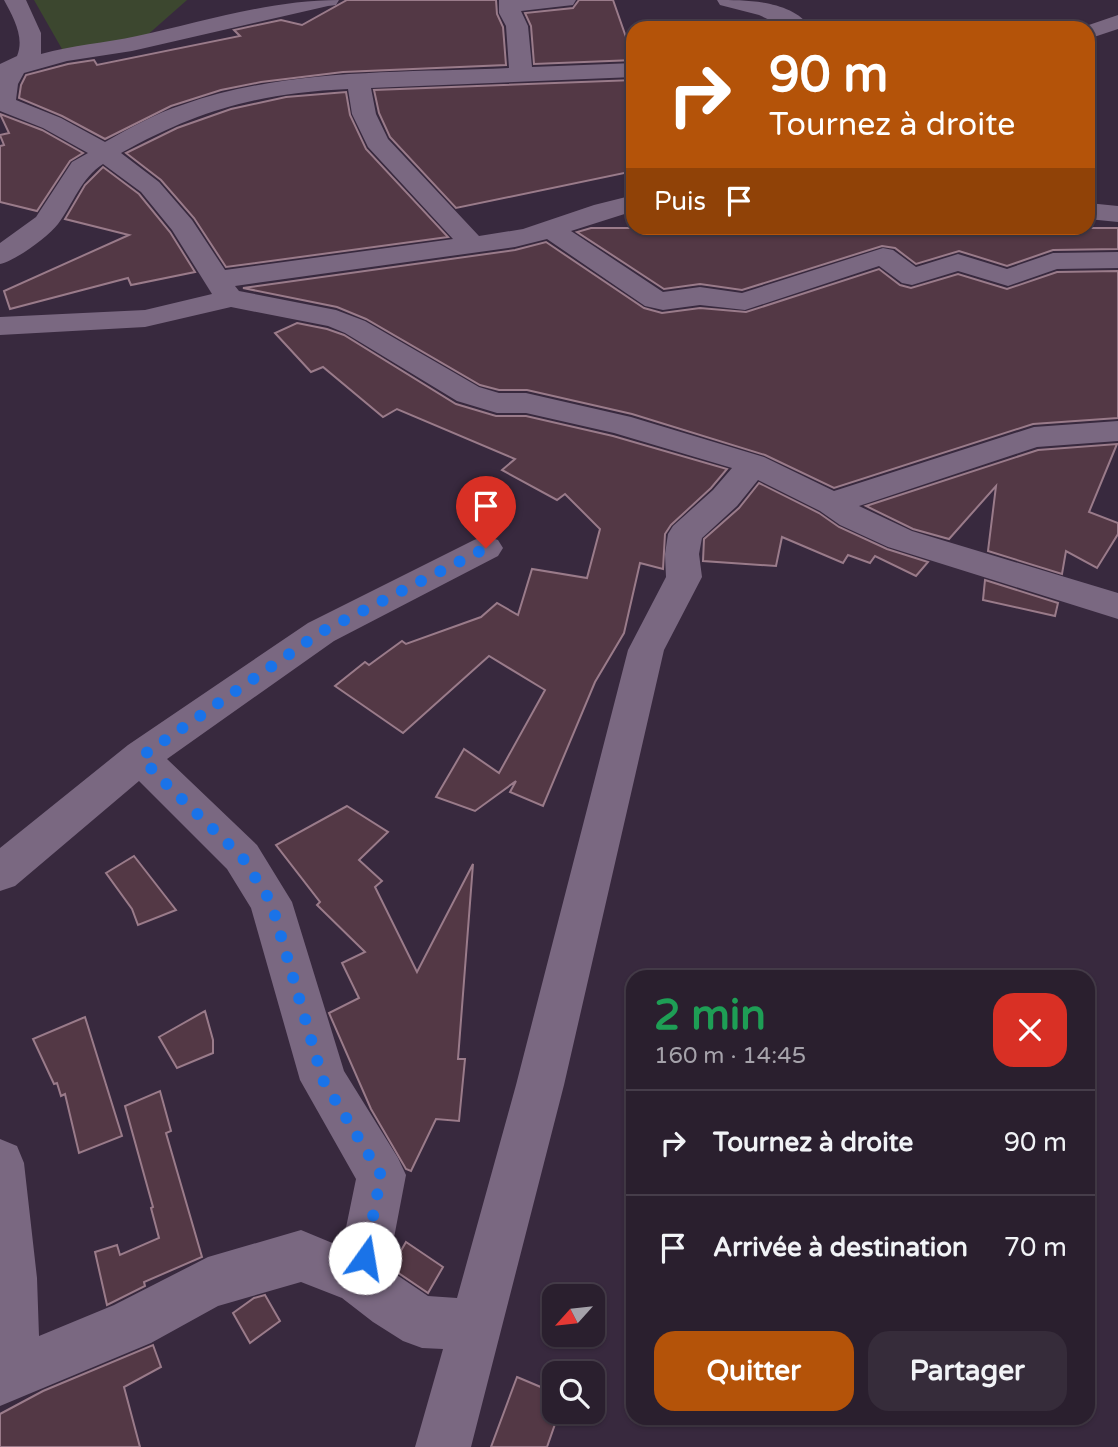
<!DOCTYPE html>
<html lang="fr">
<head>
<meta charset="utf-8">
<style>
  body { margin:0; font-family:"Varela Round",sans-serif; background:#362c3a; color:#f1f3f6; height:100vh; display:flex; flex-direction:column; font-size:26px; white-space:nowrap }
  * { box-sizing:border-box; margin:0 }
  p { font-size:23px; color:#a5a2aa }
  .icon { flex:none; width:38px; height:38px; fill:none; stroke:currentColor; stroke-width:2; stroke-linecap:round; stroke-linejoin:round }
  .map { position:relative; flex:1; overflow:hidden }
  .panel { position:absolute; left:626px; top:970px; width:469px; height:455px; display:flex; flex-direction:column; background:#2a1f2e; border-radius:21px; box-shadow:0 2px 5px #0004,0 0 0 2px #463d4a }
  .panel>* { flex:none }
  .top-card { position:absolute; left:626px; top:21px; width:469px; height:214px; border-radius:21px; box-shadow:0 2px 5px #0004,0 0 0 2px #463d4a; background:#b45309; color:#fff; overflow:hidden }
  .needle { width:46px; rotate:243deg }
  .fabs { position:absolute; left:542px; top:1284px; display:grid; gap:14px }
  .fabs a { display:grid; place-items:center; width:63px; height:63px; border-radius:14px; background:#2a1f2e; box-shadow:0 2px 5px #0004,0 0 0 2px #463d4a; font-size:35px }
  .pin { position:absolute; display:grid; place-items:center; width:60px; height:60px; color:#fff; margin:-72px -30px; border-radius:50% 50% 50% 0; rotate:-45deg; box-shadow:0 0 7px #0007 }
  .pin .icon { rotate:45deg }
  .me { position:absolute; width:77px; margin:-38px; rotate:13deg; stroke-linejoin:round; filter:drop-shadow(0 0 5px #0008) }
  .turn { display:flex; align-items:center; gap:24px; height:147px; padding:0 28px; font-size:32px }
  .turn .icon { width:91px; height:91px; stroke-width:2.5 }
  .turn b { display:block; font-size:49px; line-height:60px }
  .then { display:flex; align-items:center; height:66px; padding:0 28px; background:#0003; gap:14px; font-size:26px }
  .round { display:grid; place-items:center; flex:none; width:74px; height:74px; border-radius:21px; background:#362c3a }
  .headline { display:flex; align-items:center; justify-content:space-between; height:119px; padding:0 28px }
  h1 { font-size:42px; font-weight:700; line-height:52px; color:#1e9e55 }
  .primary-button { display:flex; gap:14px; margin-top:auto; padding:14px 28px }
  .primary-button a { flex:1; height:80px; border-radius:21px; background:#b45309; color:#fff; font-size:28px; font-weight:700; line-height:80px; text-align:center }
  .primary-button a+a { background:#362c3a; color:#f1f3f6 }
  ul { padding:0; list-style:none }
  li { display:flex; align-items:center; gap:21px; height:105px; padding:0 28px; border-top:2px solid #463d4a }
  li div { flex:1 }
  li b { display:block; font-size:26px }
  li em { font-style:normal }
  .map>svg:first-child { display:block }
  .green { fill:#3c472f }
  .building { fill:#533845; stroke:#9a7b8a; stroke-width:2 }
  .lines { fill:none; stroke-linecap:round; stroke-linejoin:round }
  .minor { fill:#7a6881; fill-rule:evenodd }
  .route { stroke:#1a73e8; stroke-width:12; stroke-dasharray:0 21.6 }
</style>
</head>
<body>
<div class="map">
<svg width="1118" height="1447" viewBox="0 0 1118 1447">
  <rect width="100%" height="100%" fill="#38293e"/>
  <polygon class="green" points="34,0 187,0 136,45 62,49"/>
  <g class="building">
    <polygon points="347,0 496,0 497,14 503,27 506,65 343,72 261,82 221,90 171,106 105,139 62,116 19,98 21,85 26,75 68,64 94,60 97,65 240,36 234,30 281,20 302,25"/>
    <polygon points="579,0 613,0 634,60 534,64 531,26 525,13 573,8"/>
    <polygon points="634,80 634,171 456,208 390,137 379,113 374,90"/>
    <polygon points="346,92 350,115 366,149 448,237 226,267 194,218 161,180 126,153 177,128 231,109 286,97"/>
    <polygon points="0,114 42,130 83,153 70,161 37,211 0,202 0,146 4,145 0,135 9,133"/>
    <polygon points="103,167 139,194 170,232 195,272 131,285 128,278 10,309 4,291 129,235 65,219 85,185"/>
    <polygon points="591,228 1118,228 1118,249 1053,250 1007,266 959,251 916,264 895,248 882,246 742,290 700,284 664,289 577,232"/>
    <polygon points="546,242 644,308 662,313 700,308 746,312 879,269 900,285 911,288 958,274 1007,289 1057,272 1118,271 1118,418 1033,424 834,488 765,455 632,414 527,390 499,390 480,385 366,319 337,307 243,288 515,250"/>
    <polygon points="297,323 327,329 344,335 456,404 496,416 526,416 613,436 727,469 711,488 671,525 665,534 663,569 640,563 624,633 595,682 543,806 510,792 516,781 475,811 436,797 464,749 499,773 545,690 489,656 403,733 335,686 365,662 369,665 402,641 406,644 481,617 497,603 518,615 532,569 587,578 600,529 565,494 557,500 502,470 515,459 397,409 383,417 323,367 311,372 275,333"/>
    <polygon points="1117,444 1089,512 1118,523 1118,534 1097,568 1066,551 1062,574 988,551 996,486 949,539 913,529 866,506 1038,450"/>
    <polygon points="759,483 819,513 839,527 887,549 928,562 916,576 875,556 870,563 848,555 843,563 782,537 776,566 703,561 704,539 739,508"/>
    <polygon points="985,580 1058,603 1055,616 983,600"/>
    <polygon points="347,806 388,832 359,860 382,881 375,887 417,972 473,864 458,1059 465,1059 459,1121 436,1119 411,1171 406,1169 371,1109 329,1013 359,998 342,963 365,952 317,905 320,902 276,845"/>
    <polygon points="134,856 176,910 138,925 132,909 106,873"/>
    <polygon points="205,1011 213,1040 213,1053 177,1068 159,1037"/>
    <polygon points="85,1017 122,1136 79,1153 65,1094 61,1096 57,1083 54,1084 33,1039"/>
    <polygon points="160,1091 171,1131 166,1133 202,1257 144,1282 145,1286 107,1305 95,1252 117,1245 120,1255 159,1238 151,1208 153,1207 125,1106"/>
    <polygon points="406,1242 443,1267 428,1293 391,1268"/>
    <polygon points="265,1295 280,1321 250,1343 233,1313 254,1298"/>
    <polygon points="153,1345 161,1367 124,1387 140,1447 0,1447 0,1414 43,1391"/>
    <polygon points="517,1377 555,1393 555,1424 547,1447 491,1447"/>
  </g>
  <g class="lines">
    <g class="minor">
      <path d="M4 0H26L41 33V54C72 45 105 43 137 36 203 22 270 0 339 0L336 5 328 6 132 51 67 61 24 73 18 84 16 100 61 118 105 142C130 128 154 114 182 105 286 68 400 73 509 68L506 26 499 13V0H576L573 5 521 11 528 26 532 67 634 63V77L371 88 376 114 388 139 479 236 523 229 594 205 634 195V211L571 231 663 292 700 287 742 293 883 248 893 250 916 267 958 254 1007 269 1053 253 1118 252V268L1057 269 1008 286 958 271 912 285 902 283 879 266 745 310 700 305 663 310 645 306 547 239 515 247 235 286 239 291 336 310 365 321 479 387 499 393H526L631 417 764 457 834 491 1034 427 1118 421V441L1037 447 859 506 912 531 1118 593V619L888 547 840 525 820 511 758 480 737 506 702 538 699 554 702 577 664 650 564 1085 471 1447H415L443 1349 422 1348 403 1341 373 1322 342 1298 301 1282 218 1306 151 1343 0 1406V1139L17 1146 24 1163 37 1278 39 1336 114 1305 208 1257 301 1230 342 1247 356 1179 300 1080 251 908 227 869 139 781 15 886 0 891V848L128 745 308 623 474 540 486 536 498 540 503 548 498 556 334 641 167 759 257 845 292 902 344 1071 398 1158 406 1175 388 1269 428 1296 457 1298 516 1085 628 650 666 577 665 554 668 534 673 526 713 490 732 468 614 433 526 413H497L457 401 345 333 328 326 231 307 145 327 0 335V317L145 310 212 294 172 230 141 192 103 164C81 178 73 204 58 224 48 237 15 261 0 264V243L36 217 72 162 88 153 43 128 0 111V64L17 56C25 37 13 17 4 0ZM348 89 352 114 368 147 453 239 225 270 192 220 159 182 121 153C198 110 259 93 348 89Z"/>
      <path d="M717 0C747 0 792 0 811 28H787L759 15 720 5Z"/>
      <polygon points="1118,15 1118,29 1088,39 1088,28 1080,28"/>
      <polygon points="1088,203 1118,206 1118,222 1088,219"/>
    </g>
  </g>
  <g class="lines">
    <polyline class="route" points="365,1258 381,1175 323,1080 271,902 242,857 154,772 142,756 321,632 486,548"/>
  </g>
</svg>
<div class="fabs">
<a><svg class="needle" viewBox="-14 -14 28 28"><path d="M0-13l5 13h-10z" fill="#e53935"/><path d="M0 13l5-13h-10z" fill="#a5a2aa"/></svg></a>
<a><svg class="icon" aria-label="search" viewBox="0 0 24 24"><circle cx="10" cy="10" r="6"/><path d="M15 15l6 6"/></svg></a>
</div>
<div class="pin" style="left:486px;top:548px;background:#d93025"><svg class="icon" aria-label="arrive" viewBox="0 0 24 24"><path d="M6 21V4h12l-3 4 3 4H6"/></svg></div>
<svg class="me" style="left:365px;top:1258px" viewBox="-20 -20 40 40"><circle r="19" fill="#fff"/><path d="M0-13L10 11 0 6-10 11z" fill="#1a73e8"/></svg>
<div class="top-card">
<div class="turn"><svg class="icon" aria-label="right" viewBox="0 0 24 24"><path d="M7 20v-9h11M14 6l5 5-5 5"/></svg><div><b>90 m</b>Tournez à droite</div></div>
<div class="then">Puis<svg class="icon" aria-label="arrive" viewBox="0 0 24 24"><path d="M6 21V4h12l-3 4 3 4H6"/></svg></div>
</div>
<section class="panel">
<div class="headline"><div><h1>2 min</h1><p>160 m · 14:45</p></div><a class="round" style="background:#d93025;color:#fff"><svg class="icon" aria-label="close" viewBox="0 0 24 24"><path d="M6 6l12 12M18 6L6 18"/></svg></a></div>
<ul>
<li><svg class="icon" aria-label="right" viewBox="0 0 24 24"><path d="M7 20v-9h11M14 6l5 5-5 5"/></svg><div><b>Tournez à droite</b></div><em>90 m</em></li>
<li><svg class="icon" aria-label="arrive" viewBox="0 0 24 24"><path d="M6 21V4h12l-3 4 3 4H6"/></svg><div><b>Arrivée à destination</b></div><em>70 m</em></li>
</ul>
<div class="primary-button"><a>Quitter</a><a>Partager</a></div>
</section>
</div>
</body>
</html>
